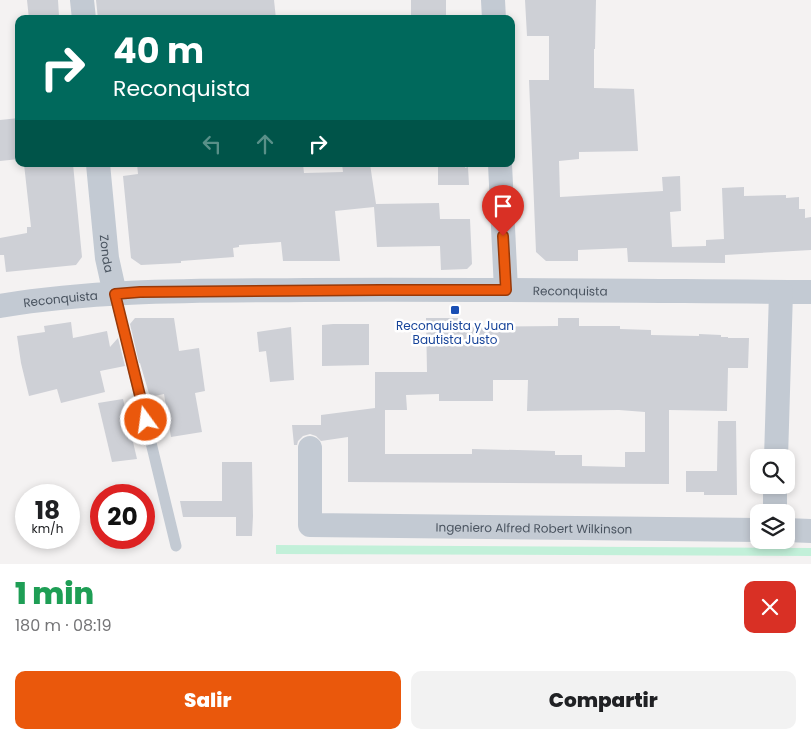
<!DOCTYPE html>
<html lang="es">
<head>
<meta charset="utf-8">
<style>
  body { margin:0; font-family:Poppins,sans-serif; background:#f2f2f2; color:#202124; height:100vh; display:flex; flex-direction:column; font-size:19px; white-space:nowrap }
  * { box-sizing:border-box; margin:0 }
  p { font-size:16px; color:#757577 }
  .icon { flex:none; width:28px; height:28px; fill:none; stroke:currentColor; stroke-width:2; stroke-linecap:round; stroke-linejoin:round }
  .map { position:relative; height:564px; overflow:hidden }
  .side { display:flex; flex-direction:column; background:#fff; flex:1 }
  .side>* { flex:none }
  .banner { position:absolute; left:15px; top:15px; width:500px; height:152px; border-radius:10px; box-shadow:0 2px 8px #0003; background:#00695c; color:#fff; overflow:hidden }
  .tools { position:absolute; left:750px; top:449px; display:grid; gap:10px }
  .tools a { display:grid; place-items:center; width:45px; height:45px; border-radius:10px; background:#fff; box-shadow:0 2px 8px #0003; font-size:25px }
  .speed { position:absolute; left:15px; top:484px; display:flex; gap:10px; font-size:25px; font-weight:700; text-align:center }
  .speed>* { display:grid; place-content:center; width:65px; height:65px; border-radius:50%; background:#fff; box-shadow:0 2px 8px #0003; line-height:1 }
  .speed small { font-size:12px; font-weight:400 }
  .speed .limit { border:8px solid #d22; background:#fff; color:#111 }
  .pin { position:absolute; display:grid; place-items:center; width:42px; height:42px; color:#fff; margin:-51px -21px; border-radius:50% 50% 50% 0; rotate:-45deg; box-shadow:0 0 5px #0007 }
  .pin .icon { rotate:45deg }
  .me { position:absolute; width:55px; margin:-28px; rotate:346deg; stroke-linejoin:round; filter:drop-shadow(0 0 4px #0008) }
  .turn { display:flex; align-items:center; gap:18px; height:105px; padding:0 15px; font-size:22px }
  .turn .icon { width:65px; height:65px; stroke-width:2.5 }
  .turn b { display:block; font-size:35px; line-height:42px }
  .lanes { display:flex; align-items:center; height:48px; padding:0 15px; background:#0003; justify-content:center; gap:25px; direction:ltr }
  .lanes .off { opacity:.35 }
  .round { display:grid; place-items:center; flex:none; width:52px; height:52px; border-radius:10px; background:#f2f2f2 }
  .headline { display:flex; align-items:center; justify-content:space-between; height:85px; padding:0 15px }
  h1 { font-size:30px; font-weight:800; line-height:38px; color:#1e9e55 }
  .action { display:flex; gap:10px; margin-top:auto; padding:10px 15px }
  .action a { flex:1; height:58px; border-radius:10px; background:#ea580c; color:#fff; font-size:20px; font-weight:800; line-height:58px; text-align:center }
  .action a+a { background:#f2f2f2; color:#202124 }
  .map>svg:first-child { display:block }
  .green { fill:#c2f0d9 }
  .building { fill:#ced0d6; fill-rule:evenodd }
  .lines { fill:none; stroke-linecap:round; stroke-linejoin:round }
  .service { stroke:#c3cad3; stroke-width:11 }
  .minor { stroke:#c3cad3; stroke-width:24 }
  .route-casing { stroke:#983908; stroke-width:12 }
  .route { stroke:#ea580c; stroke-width:9 }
  .transit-dot { fill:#1a4fb4; stroke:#fff; stroke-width:2 }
  .labels { text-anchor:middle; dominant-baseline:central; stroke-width:5; stroke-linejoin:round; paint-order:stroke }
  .street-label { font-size:12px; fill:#49535f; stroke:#fff }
  .transit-label { font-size:12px; fill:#164399; stroke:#fff }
</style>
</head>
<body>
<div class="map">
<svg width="811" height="564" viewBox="0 0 811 564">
  <rect width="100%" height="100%" fill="#f4f2f2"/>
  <polygon class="green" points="276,545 811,548 811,556 276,554"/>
  <g class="building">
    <polygon points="27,0 58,0 59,16 29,19"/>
    <polygon points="96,0 274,0 276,19 98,19"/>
    <rect x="411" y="0" width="35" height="19"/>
    <polygon points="525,0 596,0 595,49 594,49 594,88 634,89 638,151 579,152 579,159 559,161 560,197 663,191 662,177 680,176 681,211 670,212 672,247 706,246 706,240 724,239 722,188 744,187 744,196 786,195 786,198 799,197 799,209 805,209 805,218 811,217 811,250 725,255 725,263 628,262 627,248 578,250 578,261 546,261 536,252 529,80 549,80 549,36 527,36"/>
    <polygon points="19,118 19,159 0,161 0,120"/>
    <polygon points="24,164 73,164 82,257 76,265 6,272 4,255 0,255 0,238 27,233 27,227 31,227"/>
    <polygon points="137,164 303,164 304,173 343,172 342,164 370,164 376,204 439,203 440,219 470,219 472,264 467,269 441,270 440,246 377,247 374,207 335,211 340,261 283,261 281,242 239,245 239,247 233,248 234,257 181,261 181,263 141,265 131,258 123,176 138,174"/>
    <polygon points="438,164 465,164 465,168 468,167 469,185 438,185"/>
    <polygon points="135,318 174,318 179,351 199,348 205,391 195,393 202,432 171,437 164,394 150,397 140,363 139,363 130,324"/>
    <path d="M426 318H458V327L558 326V318H579V326H620V329L651 330V335L699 336V334L721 335V337H728V338H749L748 368H728L727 411 669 410V484L348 482V437L321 441 316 436 310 434 303 436 298 441 297 445H294L292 425H321V415L375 408V372H427ZM493 380H528L527 411 619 410 645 412V452H625V467L582 466V455H555V451L472 449V454H385V410H407L406 395 439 394V401H493Z"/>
    <polygon points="71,322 73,338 107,331 110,347 118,338 125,366 100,371 105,392 61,403 57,389 29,396 21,363 17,336 45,332 44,326"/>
    <polygon points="333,324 369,324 369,365 322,366 322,325"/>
    <polygon points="291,327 294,380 270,382 266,351 259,352 257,332"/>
    <polygon points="123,399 137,459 112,462 98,403"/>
    <polygon points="718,421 736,421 737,495 704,495 704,492 686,492 686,471 717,471"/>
    <polygon points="222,462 252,462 253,516 252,536 236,536 236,517 183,517 180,501 222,501"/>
  </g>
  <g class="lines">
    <polyline class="service" points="115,294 176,546"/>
    <g class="minor">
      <polyline points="82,0 84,19"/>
      <polyline points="493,0 494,19"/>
      <path id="s1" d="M98 164 107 258 115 294"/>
      <polyline points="500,164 506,290"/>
      <path id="s2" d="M0 306C101 289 203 291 305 290 474 289 642 291 811 292"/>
      <path id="s3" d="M310 448V525L759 530"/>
      <polyline points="776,458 781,292"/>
      <polyline points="775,512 775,485"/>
      <polyline points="786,530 811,531"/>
    </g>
  </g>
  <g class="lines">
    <g class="route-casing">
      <polyline id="route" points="146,420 115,294 140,292 381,290 506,290 503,236"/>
    </g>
    <use href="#route" class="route"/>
  </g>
  <rect class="transit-dot" x="450" y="305" width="10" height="10" rx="2.5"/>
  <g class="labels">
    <g class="street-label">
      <text stroke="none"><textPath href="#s1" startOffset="90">Zonda</textPath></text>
      <text stroke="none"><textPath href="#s2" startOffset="571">Reconquista</textPath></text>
      <text stroke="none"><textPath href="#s2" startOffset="61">Reconquista</textPath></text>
      <text stroke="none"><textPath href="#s3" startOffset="301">Ingeniero Alfred Robert Wilkinson</textPath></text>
    </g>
    <g class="transit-label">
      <text x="455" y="325">Reconquista y Juan<tspan x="455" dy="14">Bautista Justo</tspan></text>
    </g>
  </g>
</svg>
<div class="tools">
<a><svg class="icon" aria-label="search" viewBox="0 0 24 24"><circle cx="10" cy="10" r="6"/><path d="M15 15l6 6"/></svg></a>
<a><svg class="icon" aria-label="layers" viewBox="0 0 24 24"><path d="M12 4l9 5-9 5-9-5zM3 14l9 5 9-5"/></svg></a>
</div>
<div class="speed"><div>18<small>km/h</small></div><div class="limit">20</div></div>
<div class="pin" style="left:503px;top:236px;background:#d93025"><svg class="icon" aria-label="arrive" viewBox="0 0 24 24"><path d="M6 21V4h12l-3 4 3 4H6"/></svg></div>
<svg class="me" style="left:146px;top:420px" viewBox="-20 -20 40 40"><circle r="17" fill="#ea580c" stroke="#fff" stroke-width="3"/><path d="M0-11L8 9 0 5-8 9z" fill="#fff"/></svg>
<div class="banner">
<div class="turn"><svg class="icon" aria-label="right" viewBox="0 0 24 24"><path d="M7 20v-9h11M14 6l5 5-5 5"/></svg><div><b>40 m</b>Reconquista</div></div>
<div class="lanes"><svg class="icon off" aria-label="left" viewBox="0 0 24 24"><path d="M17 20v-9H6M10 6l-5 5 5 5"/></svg><svg class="icon off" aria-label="ahead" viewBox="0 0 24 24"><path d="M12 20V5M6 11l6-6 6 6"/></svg><svg class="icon" aria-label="right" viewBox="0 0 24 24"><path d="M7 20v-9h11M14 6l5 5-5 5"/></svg></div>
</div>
</div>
<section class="side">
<div class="headline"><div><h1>1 min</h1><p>180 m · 08:19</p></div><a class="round" style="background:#d93025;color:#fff"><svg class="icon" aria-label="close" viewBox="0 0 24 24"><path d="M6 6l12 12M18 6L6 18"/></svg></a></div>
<div class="action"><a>Salir</a><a>Compartir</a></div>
</section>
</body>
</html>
